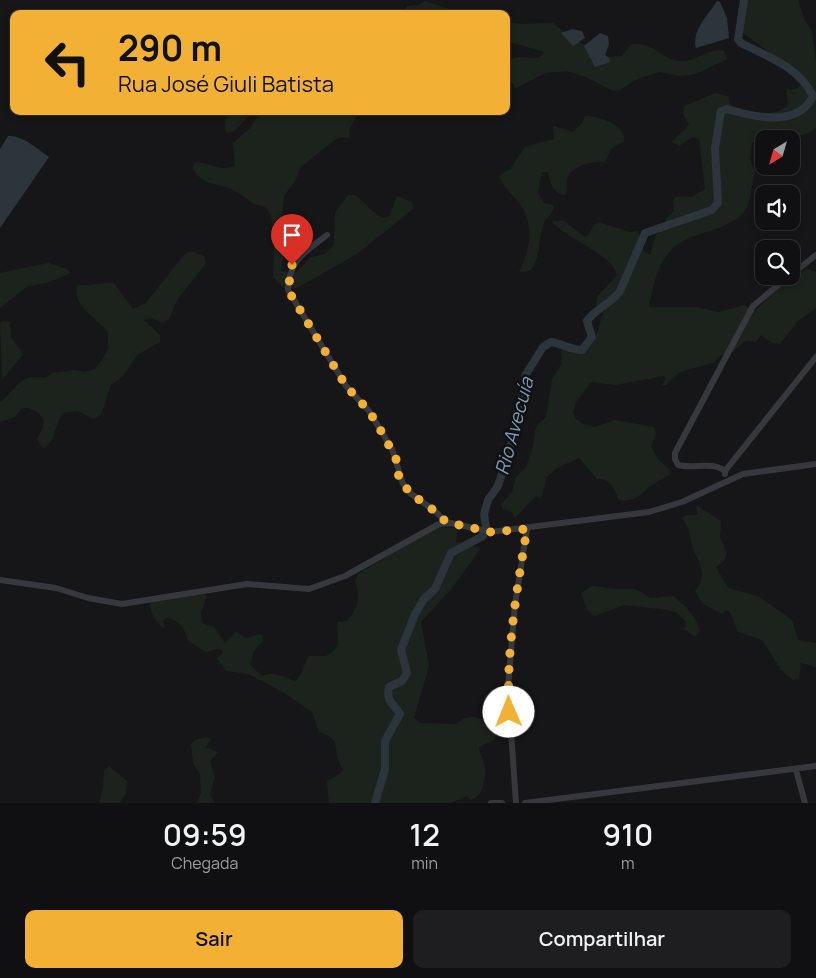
<!DOCTYPE html>
<html lang="pt">
<head>
<meta charset="utf-8">
<style>
  body { margin:0; font-family:Manrope,sans-serif; background:#1e1e20; color:#f1f3f6; height:100vh; display:flex; flex-direction:column; font-size:19px; white-space:nowrap }
  * { box-sizing:border-box; margin:0 }
  p { font-size:16px; color:#9c9d9f }
  .icon { flex:none; width:28px; height:28px; fill:none; stroke:currentColor; stroke-width:2; stroke-linecap:round; stroke-linejoin:round }
  .map { position:relative; height:803px; overflow:hidden }
  .sheet { display:flex; flex-direction:column; background:#101012; flex:1 }
  .sheet>* { flex:none }
  .top-card { position:absolute; left:10px; top:10px; width:500px; height:105px; border-radius:10px; box-shadow:0 2px 8px #0003,0 0 0 1px #303032; background:#f2b134; color:#111; overflow:hidden }
  .needle { width:32px; rotate:217deg }
  .controls { position:absolute; left:755px; top:130px; display:grid; gap:10px }
  .controls a { display:grid; place-items:center; width:45px; height:45px; border-radius:10px; background:#101012; box-shadow:0 2px 8px #0003,0 0 0 1px #303032; font-size:25px }
  .pin { position:absolute; display:grid; place-items:center; width:42px; height:42px; color:#fff; margin:-51px -21px; border-radius:50% 50% 50% 0; rotate:-45deg; box-shadow:0 0 5px #0007 }
  .pin .icon { rotate:45deg }
  .me { position:absolute; width:55px; margin:-28px; rotate:359deg; stroke-linejoin:round; filter:drop-shadow(0 0 4px #0008) }
  .turn { display:flex; align-items:center; gap:18px; height:105px; padding:0 25px; font-size:22px }
  .turn .icon { width:65px; height:65px; stroke-width:2.5 }
  .turn b { display:block; font-size:35px; line-height:42px }
  .eta { display:flex; justify-content:space-evenly; align-items:center; height:85px; text-align:center }
  .eta b { font-size:30px; font-weight:600; line-height:35px }
  .cta { display:flex; gap:10px; margin-top:auto; padding:10px 25px }
  .cta a { flex:1; height:58px; border-radius:10px; background:#f2b134; color:#111; font-size:20px; font-weight:600; line-height:58px; text-align:center }
  .cta a+a { background:#1e1e20; color:#f1f3f6 }
  .map>svg:first-child { display:block }
  .green { fill:#1c231d }
  .water { fill:#2c353c }
  .lines { fill:none; stroke-linecap:round; stroke-linejoin:round }
  .river { stroke:#2c353c; stroke-width:8 }
  .minor { stroke:#37383d; stroke-width:6 }
  .route { stroke:#f2b134; stroke-width:9; stroke-dasharray:0 16.2 }
  .labels { text-anchor:middle; dominant-baseline:central; stroke-width:5; stroke-linejoin:round; paint-order:stroke }
  .water-label { font-size:19px; font-style:italic; fill:#7f9bb3; stroke:#111113 }
</style>
</head>
<body>
<div class="map">
<svg width="816" height="803" viewBox="0 0 816 803">
  <rect width="100%" height="100%" fill="#161618"/>
  <g class="green">
    <path d="M744 0H798L804 19 812 31 816 62V127C804 139 796 135 781 135L778 139H764V142H752L750 160 755 172C750 186 753 200 744 212 739 219 731 222 725 225 714 231 703 232 692 237 660 249 656 275 649 305L650 307H695L719 312 744 305 754 312 784 283 807 269 816 272V308L798 321 780 344 772 343 761 335 756 342 746 340 729 355H721L713 363 680 372 666 385H662L666 379 664 376 615 385 591 382 576 402 573 412 576 419 583 424 595 427 615 420 654 427 656 433 651 447 658 459 669 469 670 474C665 478 660 480 655 483 641 492 637 503 619 500 614 488 610 478 597 479L579 458 557 468 547 477 541 499 536 496 515 518 512 512 503 509 501 504 512 492 515 478 526 467 533 447 535 431 538 424 546 417 552 379 562 363 561 350 566 348 582 352C601 343 596 323 606 309L596 305 597 297 617 275C614 255 561 236 552 221H564L585 237 589 235 593 226 598 222 630 232 638 231 644 251 650 255 656 235 665 226 666 219 674 211 673 201 675 197H692L705 189 699 139 692 137 679 146 672 142 689 125 683 114 684 106 716 93 728 96 732 109 736 112C752 112 778 118 788 104L786 89C794 91 798 89 803 82L782 62 739 30 738 21Z"/>
    <polygon points="425,1 447,8 454,14 403,14 407,6 419,5"/>
    <path d="M506 21 522 24 553 23 575 42 589 45 607 57 622 56 631 44C655 41 659 60 682 61 698 62 708 47 724 51L727 59 696 74 680 76 659 72 637 79 620 90 613 91 588 78 567 71 545 73 516 88C509 80 500 63 515 58 522 56 532 59 539 58L544 52 506 41Z"/>
    <path d="M231 111H359L349 130 350 139 342 137 336 139 301 167 295 181 284 196 282 218 291 230 286 241 281 271 296 273 311 257 325 254 331 248 334 243 335 213 348 195H355C365 202 371 212 382 218L389 217 397 196 412 202 413 209 357 254 297 288 285 289 273 277C273 262 279 215 263 206 259 205 256 205 252 203 243 196 234 188 222 186 209 183 200 181 193 169L194 162C209 162 221 173 235 165L233 143 249 129 257 117 253 112 234 131 227 133C223 124 225 119 231 111Z"/>
    <path d="M585 116C598 116 626 124 624 141L611 149 605 162C593 161 572 165 567 179 566 185 568 190 565 195 553 194 550 182 548 172H542L538 193 544 203 554 205V208C552 213 548 217 545 221 537 237 542 257 530 271L519 272C530 250 535 225 520 204 513 195 502 186 499 176L510 169 525 147 554 139 553 126 573 132 583 122Z"/>
    <path d="M190 251 204 256 206 263 177 300 169 319 163 323 151 318 144 320 160 335V342L137 355 123 376 111 385 101 415 93 419 78 411 63 413C55 423 56 442 44 448L41 446 37 439 43 428 44 421C39 412 32 407 22 408L15 417 0 422V403C16 389 20 373 45 378L53 373 75 370 85 372 95 369 103 359 108 349V333C100 319 69 305 78 285 90 287 101 282 114 283L133 309 146 303 184 255Z"/>
    <polygon points="48,263 67,269 71,273 47,283 28,286 0,308 0,273"/>
    <polygon points="2,321 10,322 11,337 23,354 2,380 0,323"/>
    <path d="M696 505 721 521 720 537 727 553 724 561 716 567 728 588 758 596 792 620 798 640 816 643V667L801 663 799 678 793 680 782 671 762 640 738 632 730 612 726 610 722 614 703 604 695 591C710 574 697 562 692 544 689 534 690 527 682 519L686 515H698Z"/>
    <path d="M440 527 458 528 456 542 481 548 452 588 421 622 429 666 414 718 420 723 455 724 465 718 475 717 501 725 494 740 479 747C479 754 483 757 484 763 487 775 484 796 471 800L467 796 451 803H329L327 781 340 774 343 769C333 756 340 744 330 737 327 734 323 734 319 732L312 712 286 694 249 674 226 671 217 658 223 653 222 650 217 649 206 652 188 641C185 629 180 620 167 618L163 620 165 629C155 622 150 614 150 601L195 593 207 595 201 613 202 623 214 627 225 643 236 632 246 638 261 634 263 641 254 651 250 665 262 676C274 671 284 677 295 681 303 674 303 665 309 656H326C344 646 336 638 337 622L347 621C359 607 361 597 355 581L358 574 427 533Z"/>
    <path d="M592 586C600 586 608 589 616 589 634 589 634 587 650 598L673 596C685 605 696 616 700 631L695 637 685 629 686 622 676 612 668 610 625 605 594 616 587 609 581 593Z"/>
    <polygon points="206,737 212,739 205,747 218,752 210,761 215,777 210,794 215,803 197,803 201,793 200,774 193,763 191,744 195,740"/>
    <polygon points="109,766 127,781 126,794 119,803 99,803 103,786 104,771"/>
  </g>
  <g class="water">
    <path d="M717 1 720 2 727 18 729 38 696 48C691 31 709 14 717 1Z"/>
    <polygon points="572,29 582,31 585,38 573,46 561,33"/>
    <polygon points="600,33 608,36 609,44 605,55 609,58 610,62 595,67 584,46"/>
    <path d="M8 136C22 135 38 149 49 157L0 228V149Z"/>
  </g>
  <g class="lines">
    <path class="river" d="M375 803 385 769V741L400 714C393 703 386 702 389 687L402 681 407 673 401 650 415 614 424 599 435 589 451 553 483 536 486 527 484 514 488 500 498 486 525 401V376L543 347 551 342C562 344 572 350 582 350L592 337 587 321C596 308 611 304 620 291L645 233 712 210 718 203 715 148 721 111 727 109C754 117 798 128 813 96 799 67 768 57 741 43L738 39 744 0"/>
    <g class="minor">
      <path d="M327 235C305 252 289 260 288 290L346 386 369 411 392 449 403 484 410 493 436 512 446 522"/>
      <polyline points="791,275 816,255"/>
      <path d="M725 471C712 461 693 469 678 465L675 459V453L753 306 789 276"/>
      <polyline points="725,474 725,471 816,357"/>
      <polyline points="0,580 56,588 88,598 122,604 247,584 309,589 345,576 439,524 451,523 491,532 649,512 682,502 743,474 816,464"/>
      <polyline points="796,770 805,803"/>
      <polyline points="491,803 502,803"/>
      <polyline points="516,803 508,687 515,604 527,529"/>
      <polyline points="525,803 816,766"/>
    </g>
  </g>
  <g class="lines">
    <path class="route" d="M292 265 288 290 346 386 369 411 384 436 396 459 399 478 410 493 436 512 446 522 491 532 527 529C517 589 506 651 509 712"/>
  </g>
  <g class="labels">
    <g class="water-label">
      <text transform="translate(514 426) rotate(-75)">Rio Avecuía</text>
    </g>
  </g>
</svg>
<div class="controls">
<a><svg class="needle" viewBox="-14 -14 28 28"><path d="M0-13l5 13h-10z" fill="#e53935"/><path d="M0 13l5-13h-10z" fill="#9c9d9f"/></svg></a>
<a><svg class="icon" aria-label="sound" viewBox="0 0 24 24"><path d="M4 9h4l5-4v14l-5-4H4zM17 9q2 3 0 6"/></svg></a>
<a><svg class="icon" aria-label="search" viewBox="0 0 24 24"><circle cx="10" cy="10" r="6"/><path d="M15 15l6 6"/></svg></a>
</div>
<div class="pin" style="left:292px;top:265px;background:#d93025"><svg class="icon" aria-label="arrive" viewBox="0 0 24 24"><path d="M6 21V4h12l-3 4 3 4H6"/></svg></div>
<svg class="me" style="left:509px;top:712px" viewBox="-20 -20 40 40"><circle r="19" fill="#fff"/><path d="M0-13L10 11 0 6-10 11z" fill="#f2b134"/></svg>
<div class="top-card">
<div class="turn"><svg class="icon" aria-label="left" viewBox="0 0 24 24"><path d="M17 20v-9H6M10 6l-5 5 5 5"/></svg><div><b>290 m</b>Rua José Giuli Batista</div></div>
</div>
</div>
<section class="sheet">
<div class="eta">
<div><b>09:59</b><p>Chegada</p></div>
<div><b>12</b><p>min</p></div>
<div><b>910</b><p>m</p></div>
</div>
<div class="cta"><a>Sair</a><a>Compartilhar</a></div>
</section>
</body>
</html>
